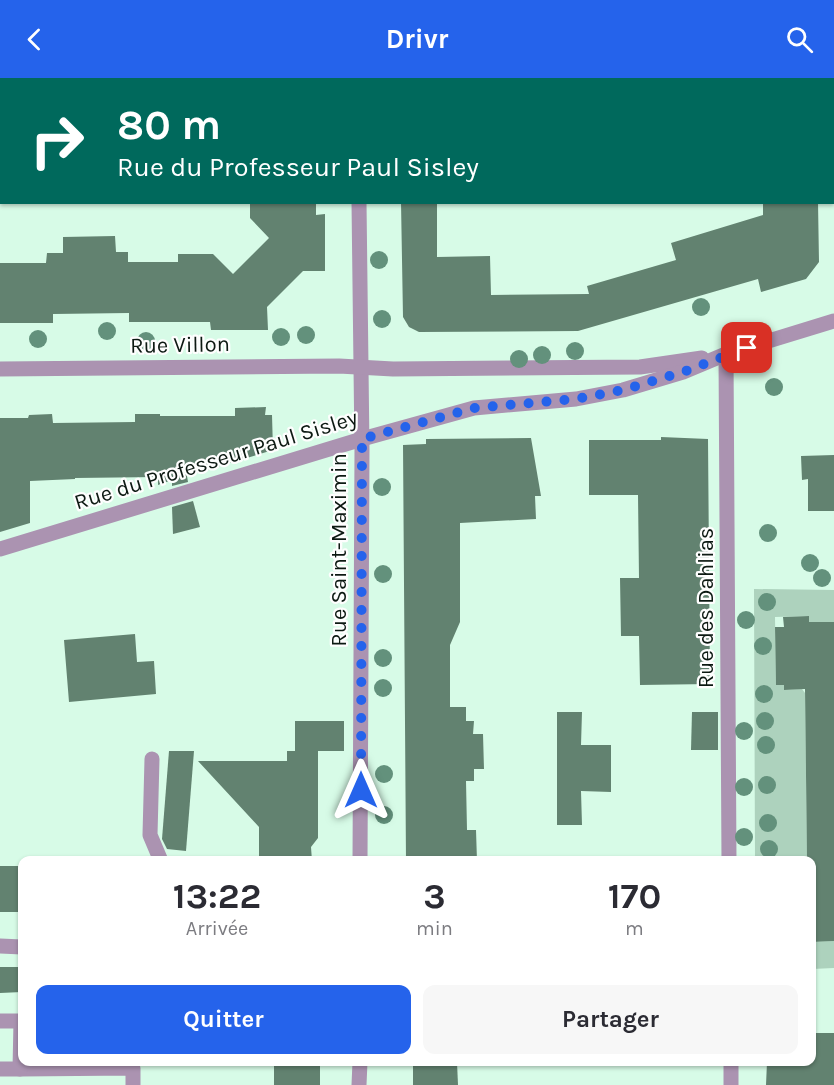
<!DOCTYPE html>
<html lang="fr">
<head>
<meta charset="utf-8">
<style>
  body { margin:0; font-family:Karla,sans-serif; background:#f7f7f7; color:#2b2b33; height:100vh; display:flex; flex-direction:column; font-size:22px; white-space:nowrap }
  * { box-sizing:border-box; margin:0 }
  p { font-size:20px; color:#7c7c81 }
  .icon { flex:none; width:33px; height:33px; fill:none; stroke:currentColor; stroke-width:2; stroke-linecap:round; stroke-linejoin:round }
  .map { position:relative; flex:1; overflow:hidden }
  .sheet { position:absolute; left:18px; top:778px; width:798px; height:210px; display:flex; flex-direction:column; background:#fff; border-radius:12px; box-shadow:0 2px 4px #0004 }
  .sheet>* { flex:none }
  .top-card { position:absolute; left:0px; top:0px; width:834px; height:126px; box-shadow:0 2px 4px #0004; background:#00695c; color:#fff; overflow:hidden }
  .pin { position:absolute; display:grid; place-items:center; width:51px; height:51px; color:#fff; margin:-26px; border-radius:12px; box-shadow:0 3px 9px #0006 }
  .me { position:absolute; width:66px; margin:-33px; rotate:0deg; stroke-linejoin:round; filter:drop-shadow(0 0 4px #0008) }
  .turn { display:flex; align-items:center; gap:21px; height:126px; padding:0 18px; font-size:27px }
  .turn .icon { width:78px; height:78px; stroke-width:2.5 }
  .turn b { display:block; font-size:42px; line-height:51px }
  .eta { display:flex; justify-content:space-evenly; align-items:center; height:102px; text-align:center }
  .eta b { font-size:36px; font-weight:700; line-height:42px }
  .action { display:flex; gap:12px; margin-top:auto; padding:12px 18px }
  .action a { flex:1; height:69px; border-radius:12px; background:#2563eb; color:#fff; font-size:24px; font-weight:700; line-height:69px; text-align:center }
  .action a+a { background:#f7f7f7; color:#2b2b33 }
  header { display:flex; justify-content:space-between; align-items:center; height:78px; padding:0 18px; background:#2563eb; color:#fff; font-size:27px; font-weight:700 }
  .map>svg:first-child { display:block }
  .green { fill:#add2bd }
  .building { fill:#628270 }
  .lines { fill:none; stroke-linecap:round; stroke-linejoin:round }
  .minor { stroke:#ab93b1; stroke-width:15 }
  .tree { fill:#63917c }
  .route { stroke:#2563eb; stroke-width:10; stroke-dasharray:0 18 }
  .labels { text-anchor:middle; dominant-baseline:central; stroke-width:4.5; stroke-linejoin:round; paint-order:stroke }
  .street-label { font-size:22px; fill:#0c1912; stroke:#fefefe }
</style>
</head>
<body>
<header><svg class="icon" aria-label="back" viewBox="0 0 24 24"><path d="M15 5l-7 7 7 7"/></svg>Drivr<svg class="icon" aria-label="search" viewBox="0 0 24 24"><circle cx="10" cy="10" r="6"/><path d="M15 15l6 6"/></svg></header>
<div class="map">
<svg width="834" height="1007" viewBox="0 0 834 1007">
  <rect width="100%" height="100%" fill="#d7fbe7"/>
  <g class="green">
    <polygon points="754,511 834,512 834,544 809,544 809,538 775,539 776,607 784,607 784,612 802,611 805,615 807,783 755,783"/>
    <polygon points="834,863 834,890 812,891 813,864"/>
  </g>
  <g class="building">
    <polygon points="250,124 316,124 316,137 325,136 325,193 303,193 267,229 268,252 211,252 210,244 129,244 129,235 53,236 53,245 0,245 0,185 46,185 47,175 63,175 63,159 115,158 116,174 128,174 128,184 178,184 178,176 213,176 233,196 269,160 250,140"/>
    <polygon points="401,124 437,124 437,179 490,178 491,217 589,216 587,208 676,182 671,165 763,137 763,124 818,124 819,184 806,201 761,214 758,201 578,253 419,254 409,249 403,239"/>
    <polygon points="266,329 265,337 272,337 273,372 187,398 188,404 172,408 172,402 158,407 158,399 75,400 75,401 30,403 30,445 0,454 0,340 28,340 29,337 52,336 53,345 135,344 135,336 160,336 160,338 235,338 235,330"/>
    <polygon points="661,359 708,361 710,606 640,607 639,558 621,558 620,500 639,500 638,417 589,417 589,362 661,362"/>
    <polygon points="531,360 541,418 535,418 536,441 460,445 460,544 450,567 450,629 466,629 466,643 474,643 473,656 483,656 484,691 474,691 474,703 466,703 467,752 476,752 477,783 406,783 403,367 426,366 426,361"/>
    <polygon points="834,377 834,433 808,433 808,401 802,402 801,378"/>
    <polygon points="193,423 200,449 173,456 172,429"/>
    <polygon points="809,538 809,544 834,544 834,863 812,864 812,783 807,783 805,611 784,612 784,607 776,607 775,549 784,549 783,539"/>
    <polygon points="135,556 137,584 154,583 156,616 69,624 64,562"/>
    <polygon points="557,634 582,634 581,667 611,667 611,714 581,713 582,747 557,747"/>
    <polygon points="692,634 718,634 718,672 691,672"/>
    <polygon points="295,643 344,643 344,673 318,673 318,760 311,769 312,783 259,783 259,749 198,683 287,683 287,673 295,673"/>
    <polygon points="169,673 194,673 186,773 167,771 162,761"/>
    <rect x="0" y="788" width="22" height="46"/>
    <polygon points="0,889 22,889 22,914 0,915"/>
    <polygon points="812,955 834,955 834,1007 766,1007 767,984 812,984"/>
    <rect x="274" y="984" width="46" height="23"/>
    <polygon points="413,984 457,984 458,1007 413,1007"/>
  </g>
  <g class="lines">
    <g class="minor">
      <polyline points="358,0 358,2"/>
      <polyline points="359,124 362,371 360,783"/>
      <polyline points="726,276 729,783"/>
      <polyline points="0,291 339,288 393,291 640,289 702,280"/>
      <polyline points="0,471 362,361 474,330 576,321 623,312 683,294 726,276 834,243"/>
      <polyline points="152,681 150,757 161,783"/>
      <polyline points="0,868 22,869"/>
      <polyline points="0,943 21,943 20,991 133,990 133,1007"/>
      <polyline points="731,984 731,1007"/>
      <polyline points="0,991 20,991"/>
      <polyline points="359,1007 360,984"/>
    </g>
  </g>
  <g class="tree">
    <circle cx="379" cy="182" r="9"/>
    <circle cx="701" cy="229" r="9"/>
    <circle cx="382" cy="241" r="9"/>
    <circle cx="107" cy="253" r="9"/>
    <circle cx="306" cy="257" r="9"/>
    <circle cx="281" cy="259" r="9"/>
    <circle cx="38" cy="261" r="9"/>
    <circle cx="146" cy="263" r="9"/>
    <circle cx="575" cy="273" r="9"/>
    <circle cx="542" cy="277" r="9"/>
    <circle cx="519" cy="281" r="9"/>
    <circle cx="774" cy="309" r="9"/>
    <circle cx="382" cy="409" r="9"/>
    <circle cx="768" cy="455" r="9"/>
    <circle cx="810" cy="485" r="9"/>
    <circle cx="383" cy="496" r="9"/>
    <circle cx="822" cy="500" r="9"/>
    <circle cx="767" cy="524" r="9"/>
    <circle cx="746" cy="542" r="9"/>
    <circle cx="763" cy="568" r="9"/>
    <circle cx="383" cy="580" r="9"/>
    <circle cx="383" cy="610" r="9"/>
    <circle cx="764" cy="616" r="9"/>
    <circle cx="765" cy="643" r="9"/>
    <circle cx="744" cy="653" r="9"/>
    <circle cx="766" cy="667" r="9"/>
    <circle cx="384" cy="696" r="9"/>
    <circle cx="767" cy="707" r="9"/>
    <circle cx="744" cy="709" r="9"/>
    <circle cx="384" cy="737" r="9"/>
    <circle cx="768" cy="745" r="9"/>
    <circle cx="744" cy="759" r="9"/>
    <circle cx="769" cy="771" r="9"/>
  </g>
  <g class="lines">
    <polyline class="route" points="361,712 362,361 474,330 576,321 623,312 683,294 747,270"/>
  </g>
  <g class="labels">
    <g class="street-label">
      <text transform="translate(180 267) rotate(-1)">Rue Villon</text>
      <text transform="translate(216 382) rotate(-17)">Rue du Professeur Paul Sisley</text>
      <text transform="translate(339 472) rotate(-90)">Rue Saint-Maximin</text>
      <text transform="translate(706 530) rotate(-90)">Rue des Dahlias</text>
    </g>
  </g>
</svg>
<div class="pin" style="left:747px;top:270px;background:#d93025"><svg class="icon" aria-label="arrive" viewBox="0 0 24 24"><path d="M6 21V4h12l-3 4 3 4H6"/></svg></div>
<svg class="me" style="left:361px;top:712px" viewBox="-20 -20 40 40"><path d="M0-17L14 15 0 8-14 15z" fill="#2563eb" stroke="#fff" stroke-width="4"/></svg>
<div class="top-card">
<div class="turn"><svg class="icon" aria-label="right" viewBox="0 0 24 24"><path d="M7 20v-9h11M14 6l5 5-5 5"/></svg><div><b>80 m</b>Rue du Professeur Paul Sisley</div></div>
</div>
<section class="sheet">
<div class="eta">
<div><b>13:22</b><p>Arrivée</p></div>
<div><b>3</b><p>min</p></div>
<div><b>170</b><p>m</p></div>
</div>
<div class="action"><a>Quitter</a><a>Partager</a></div>
</section>
</div>
</body>
</html>
